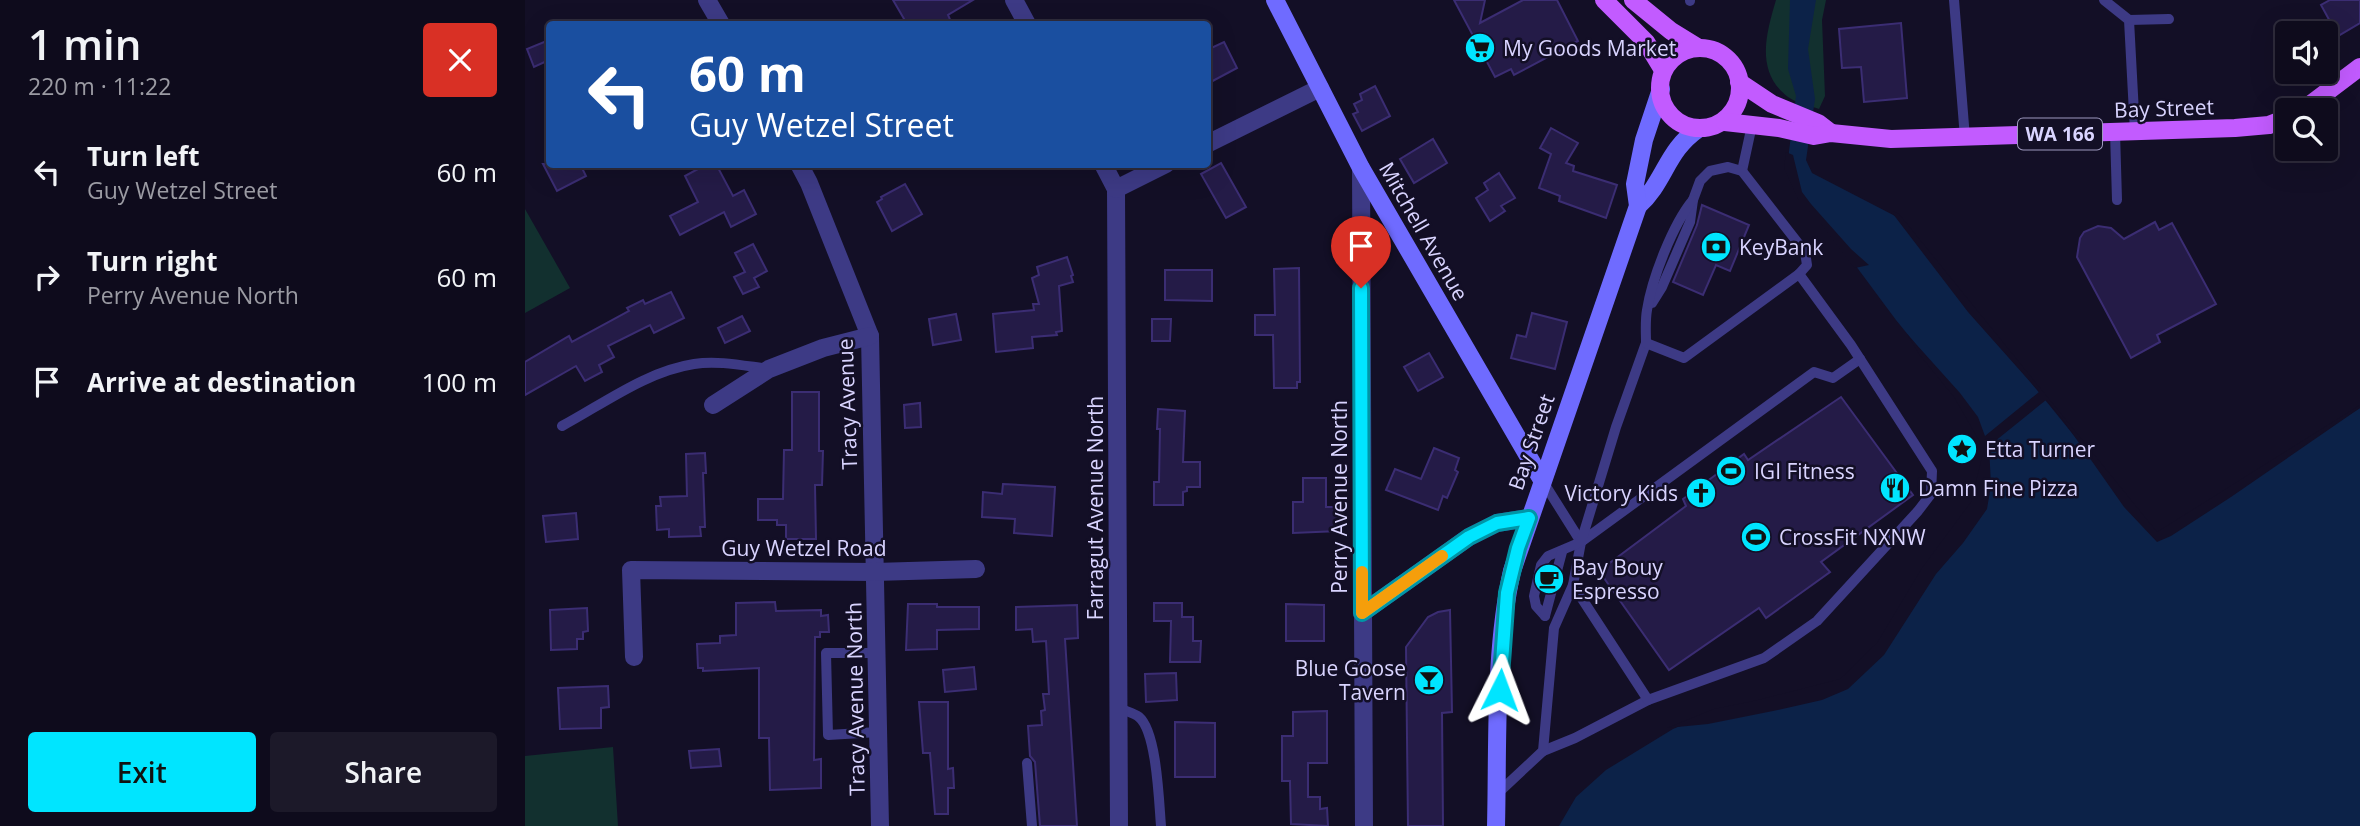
<!DOCTYPE html>
<html lang="en">
<head>
<meta charset="utf-8">
<style>
  body { margin:0; font-family:"Open Sans",sans-serif; background:#1c1929; color:#f1f3f6; height:100vh; display:flex; flex-direction:column; font-size:26px; white-space:nowrap }
  * { box-sizing:border-box; margin:0 }
  p { font-size:23px; color:#9b9ba3 }
  .icon { flex:none; width:38px; height:38px; fill:none; stroke:currentColor; stroke-width:2; stroke-linecap:round; stroke-linejoin:round }
  .map { position:relative; flex:1; overflow:hidden }
  .sheet { display:flex; flex-direction:column; background:#0e0b1c; width:525px }
  .sheet>* { flex:none }
  .guide { position:absolute; left:21px; top:21px; width:665px; height:147px; border-radius:7px; box-shadow:0 7px 28px #0002,0 0 0 2px #2e2b3b; background:#1a4fa0; color:#fff; overflow:hidden }
  .buttons { position:absolute; left:1750px; top:21px; display:grid; gap:14px }
  .buttons a { display:grid; place-items:center; width:63px; height:63px; border-radius:7px; background:#0e0b1c; box-shadow:0 7px 28px #0002,0 0 0 2px #2e2b3b; font-size:35px }
  .pin { position:absolute; display:grid; place-items:center; width:60px; height:60px; color:#fff; margin:-72px -30px; border-radius:50% 50% 50% 0; rotate:-45deg; box-shadow:0 0 7px #0007 }
  .pin .icon { rotate:45deg }
  .me { position:absolute; width:77px; margin:-38px; rotate:3deg; stroke-linejoin:round; filter:drop-shadow(0 0 5px #0008) }
  .turn { display:flex; align-items:center; gap:24px; height:147px; padding:0 28px; font-size:32px }
  .turn .icon { width:91px; height:91px; stroke-width:2.5 }
  .turn b { display:block; font-size:49px; line-height:60px }
  .round { display:grid; place-items:center; flex:none; width:74px; height:74px; border-radius:7px; background:#1c1929 }
  .head { display:flex; align-items:center; justify-content:space-between; height:119px; padding:0 28px }
  h1 { font-size:42px; font-weight:600; line-height:52px }
  .cta { display:flex; gap:14px; margin-top:auto; padding:14px 28px }
  .cta a { flex:1; height:80px; border-radius:7px; background:#00e5ff; color:#111; font-size:28px; font-weight:600; line-height:80px; text-align:center }
  .cta a+a { background:#1c1929; color:#f1f3f6 }
  ul { padding:0; list-style:none }
  li { display:flex; align-items:center; gap:21px; height:105px; padding:0 28px }
  li div { flex:1 }
  li b { display:block; font-size:26px }
  li em { font-style:normal }
  main { display:flex; flex:1; min-height:0 }
  .map>svg:first-child { display:block }
  .green { fill:#12302f }
  .water { fill:#0c2248 }
  .pier { fill:#130f26 }
  .building { fill:#241b47; stroke:#3b2d73; stroke-width:2 }
  .lines { fill:none; stroke-linecap:round; stroke-linejoin:round }
  .lane { stroke:#3d3a85; stroke-width:10 }
  .street { stroke:#3d3a85; stroke-width:18 }
  .secondary { stroke:#6f6bff; stroke-width:18 }
  .primary { stroke:#c25bff; stroke-width:18 }
  .route-casing { stroke:#0095a6; stroke-width:18 }
  .route { stroke:#00e5ff; stroke-width:12 }
  .slow { stroke:#f59e0b; stroke-width:12 }
  .labels { text-anchor:middle; dominant-baseline:central; stroke-width:5; stroke-linejoin:round; paint-order:stroke }
  .shield { fill:#130f26; stroke:#9e99be; stroke-width:2 }
  .shield-label { font-size:19px; font-weight:bold; fill:#d9d4ff }
  .poi-label { font-size:21px; fill:#d9d4ff; stroke:#130f26; text-anchor:start }
  .street-label { font-size:21px; fill:#d9d4ff; stroke:#130f26 }
</style>
</head>
<body>
<main>
<section class="sheet">
<div class="head"><div><h1>1 min</h1><p>220 m · 11:22</p></div><a class="round" style="background:#d93025;color:#fff"><svg class="icon" aria-label="close" viewBox="0 0 24 24"><path d="M6 6l12 12M18 6L6 18"/></svg></a></div>
<ul>
<li><svg class="icon" aria-label="left" viewBox="0 0 24 24"><path d="M17 20v-9H6M10 6l-5 5 5 5"/></svg><div><b>Turn left</b><p>Guy Wetzel Street</p></div><em>60 m</em></li>
<li><svg class="icon" aria-label="right" viewBox="0 0 24 24"><path d="M7 20v-9h11M14 6l5 5-5 5"/></svg><div><b>Turn right</b><p>Perry Avenue North</p></div><em>60 m</em></li>
<li><svg class="icon" aria-label="arrive" viewBox="0 0 24 24"><path d="M6 21V4h12l-3 4 3 4H6"/></svg><div><b>Arrive at destination</b></div><em>100 m</em></li>
</ul>
<div class="cta"><a>Exit</a><a>Share</a></div>
</section>
<div class="map">
<svg width="1835" height="826" viewBox="0 0 1835 826">
  <rect width="100%" height="100%" fill="#130f26"/>
  <g class="green">
    <path d="M1251 0H1301L1297 20 1300 96 1294 109C1285 106 1271 103 1263 97 1230 72 1241 34 1251 0Z"/>
    <polygon points="0,209 45,288 0,313"/>
    <polygon points="88,747 93,826 0,826 0,756"/>
  </g>
  <polygon class="water" points="1265,0 1291,0 1283,49 1290,99 1281,160 1287,173 1372,217 1631,537 1835,408 1835,826 1034,826 1051,797 1081,770 1148,729 1184,714 1317,682 1355,645 1449,504 1462,448 1432,395 1371,320 1299,223 1276,197 1262,167 1271,96 1263,69"/>
  <g class="pier">
    <polygon points="1261,152 1268,155 1277,192 1286,204 1326,249 1344,265 1330,268 1326,264 1297,225 1273,199 1259,168"/>
    <polygon points="1368,211 1374,214 1632,532 1835,405 1835,408 1706,497 1646,536 1632,542 1599,507 1538,420 1521,400 1464,446 1466,485 1462,509 1438,543 1411,574 1359,655 1323,689 1297,700 1248,711 1183,724 1142,728 1189,709 1233,700 1315,679 1352,643 1397,568 1446,502 1459,449 1429,397 1394,354 1382,334 1435,393 1453,417 1460,436 1514,392 1443,312 1368,214"/>
  </g>
  <g class="building">
    <polygon points="368,0 448,0 423,15 427,24 382,24"/>
    <polygon points="929,0 960,0 955,23 998,0 1032,0 1053,41 989,75 986,69 970,77"/>
    <polygon points="1805,0 1835,0 1835,23 1813,36 1796,5"/>
    <polygon points="1376,23 1382,98 1339,102 1336,67 1317,68 1314,29"/>
    <polygon points="24,40 24,60 9,67 2,49"/>
    <polygon points="699,42 712,68 682,84 682,50"/>
    <polygon points="850,86 865,116 837,131 828,114 833,112 829,104 837,100 835,94"/>
    <polygon points="1026,128 1053,143 1041,163 1049,166 1048,171 1092,185 1081,218 1034,201 1035,196 1014,188 1026,154 1015,148"/>
    <polygon points="908,139 922,163 889,183 875,159"/>
    <polygon points="696,163 721,207 701,218 676,174"/>
    <polygon points="18,164 55,164 61,176 32,191"/>
    <polygon points="182,164 191,164 208,196 219,190 231,214 206,227 199,212 155,235 145,216 173,202 160,176"/>
    <polygon points="974,173 990,198 976,206 980,211 965,221 951,198 963,190 959,183"/>
    <polygon points="380,184 397,214 367,231 352,202 357,199 356,197"/>
    <polygon points="1177,205 1224,225 1205,271 1191,265 1178,295 1148,282 1172,225"/>
    <polygon points="1630,222 1634,230 1647,223 1691,304 1632,335 1635,342 1606,358 1552,257 1555,238 1559,232 1573,226 1586,228 1599,239"/>
    <polygon points="228,244 242,271 229,278 234,287 218,294 209,277 220,272 210,253"/>
    <polygon points="542,257 548,275 546,276 548,282 534,286 537,331 531,332 532,335 507,337 508,348 471,352 468,314 509,310 508,304 514,304 507,278 514,275 512,267"/>
    <polygon points="774,268 775,382 772,382 772,388 749,388 748,335 730,335 730,315 750,315 749,269"/>
    <polygon points="640,270 687,270 687,301 640,300"/>
    <polygon points="146,292 159,318 129,333 125,325 83,346 89,357 74,365 77,372 60,381 51,366 0,395 0,362 44,336 47,342 104,311 102,308 118,300 120,304"/>
    <polygon points="1007,313 1042,322 1030,369 986,358 992,335 1001,337"/>
    <polygon points="431,314 436,340 408,345 404,319"/>
    <polygon points="217,316 225,331 200,343 193,328"/>
    <polygon points="627,319 646,319 645,341 627,341"/>
    <polygon points="904,353 918,377 893,391 879,367"/>
    <polygon points="267,392 294,392 294,451 298,451 297,485 290,485 291,539 261,539 261,525 252,525 252,520 233,520 233,499 258,499 259,450 267,450"/>
    <polygon points="1316,397 1388,495 1296,562 1305,572 1241,618 1234,608 1144,670 1074,571 1161,506 1158,499 1219,454 1223,460"/>
    <polygon points="395,403 396,427 380,428 379,405"/>
    <polygon points="633,409 660,411 658,462 675,462 675,487 662,487 662,491 658,492 658,505 629,505 629,482 634,482 635,429 632,429"/>
    <polygon points="909,448 934,458 930,470 933,472 922,498 918,496 913,510 861,490 870,469 896,479"/>
    <polygon points="180,453 181,473 178,473 180,527 175,527 176,536 144,537 144,529 132,530 131,506 136,506 135,497 162,496 161,454"/>
    <polygon points="778,478 801,478 801,507 814,507 814,531 768,533 768,502 778,502"/>
    <polygon points="478,484 530,487 527,536 489,533 490,519 457,517 458,492 477,494"/>
    <polygon points="51,513 53,539 21,542 18,516"/>
    <polygon points="250,602 251,611 296,610 296,616 303,615 304,632 295,632 295,637 290,637 289,760 296,759 296,788 245,790 244,738 234,738 234,668 178,671 178,668 173,668 172,644 195,643 195,636 211,635 211,603"/>
    <polygon points="629,603 657,603 657,617 668,617 668,641 676,641 675,662 645,662 646,621 629,621"/>
    <polygon points="383,604 412,604 412,607 454,607 454,629 412,630 412,649 381,650"/>
    <polygon points="761,604 799,605 799,641 761,641"/>
    <polygon points="552,605 553,638 540,639 552,826 515,826 510,762 505,756 503,726 517,725 516,711 520,710 518,694 524,694 521,641 508,642 507,629 491,630 491,607"/>
    <polygon points="62,608 63,631 58,632 58,639 52,639 52,649 26,650 25,610"/>
    <polygon points="925,610 927,712 917,713 918,826 883,826 881,647 903,617 913,612"/>
    <polygon points="449,667 451,689 420,692 418,670"/>
    <polygon points="651,673 652,700 621,702 620,674"/>
    <polygon points="83,686 84,707 76,708 76,728 35,729 33,688"/>
    <polygon points="394,702 423,702 423,769 428,768 429,788 423,788 423,814 410,814 405,753 398,753"/>
    <polygon points="802,711 802,763 783,763 783,797 795,797 795,809 802,808 803,826 766,824 765,781 757,781 757,736 768,736 768,712"/>
    <polygon points="650,722 690,723 690,777 650,777"/>
    <polygon points="194,749 196,766 166,768 164,751"/>
  </g>
  <g class="lines">
    <g class="lane">
      <polyline points="1429,0 1440,138"/>
      <polyline points="1579,0 1604,20 1610,132"/>
      <polyline points="1165,1 1165,0"/>
      <polyline points="1604,20 1644,19"/>
      <polyline points="1590,132 1592,200"/>
      <polyline points="1217,171 1227,125"/>
      <polyline points="1127,303 1137,287 1165,222 1168,200 1175,181 1185,171 1203,167 1217,171 1280,252 1282,265 1274,274"/>
      <path d="M37 426C78 404 122 371 169 364 193 360 220 366 244 369"/>
      <polyline points="1017,480 1056,542 1048,585"/>
      <polyline points="1056,542 1289,372 1308,378 1335,359"/>
      <polyline points="1020,616 1011,606 1009,596 1016,565 1023,556 1056,542 1091,427 1121,343"/>
      <polyline points="1020,616 1037,552"/>
      <polyline points="351,653 301,653 303,735 353,732"/>
      <path d="M594 708C600 711 609 713 614 717 632 732 634 803 636 826"/>
      <path d="M1018 751 1050 738 1123 700 1239 658 1292 621 1393 511 1406 494 1407 471 1326 345 1274 274 1159 358 1121 343C1121 332 1120 321 1122 310 1127 278 1148 224 1168 200"/>
      <polyline points="502,763 507,826"/>
      <polyline points="972,794 1018,751 1029,628 1048,585 1123,700"/>
    </g>
    <g class="street">
      <polyline points="182,0 196,24"/>
      <polyline points="489,0 502,24"/>
      <polyline points="682,144 795,88"/>
      <polyline points="274,164 284,183 345,336 355,826"/>
      <polyline points="578,164 591,189 594,826"/>
      <polyline points="836,168 839,826"/>
      <polyline points="591,189 641,164"/>
      <polyline points="188,405 244,369 298,348 345,336"/>
      <polyline points="837,613 944,537 972,523 1004,518"/>
      <polyline points="109,657 106,570 350,572 451,569"/>
    </g>
    <g class="secondary">
      <polyline points="750,0 836,168 1017,480"/>
      <path d="M1113 206C1140 182 1141 151 1173 129"/>
      <path d="M971 826C973 744 969 651 987 571L1113 206 1110 184 1119 140 1136 89"/>
    </g>
    <g class="primary">
      <polyline points="1079,0 1121,42 1138,70"/>
      <polyline points="1108,0 1146,31 1172,47"/>
      <circle cx="1175" cy="88" r="40"/>
      <polyline points="1214,82 1247,104 1293,123 1306,133"/>
      <polyline points="1778,110 1835,67"/>
      <polyline points="1200,122 1254,128 1289,136 1306,133 1366,139 1710,128 1744,125 1762,118"/>
    </g>
  </g>
  <g class="lines">
    <g class="route-casing">
      <polyline id="route" points="836,288 837,613 944,537 972,523 1004,518 993,548 982,593 975,690"/>
    </g>
    <use href="#route" class="route"/>
    <polyline class="slow" points="837,572 837,613 917,556"/>
  </g>
  <defs>
    <g id="supermarket-disc" transform="scale(1.575)"><circle r="9.5" fill="#00e5ff" stroke="#130f26"/><path d="M-6-5.5h2.5l.6 2H6L4.5 2H-2.5L-4.4-4H-6ZM-1.5 3.2a1.3 1.3 0 1 0 .1 0ZM3 3.2a1.3 1.3 0 1 0 .1 0Z" fill="#111"/></g>
    <g id="bank-disc" transform="scale(1.575)"><circle r="9.5" fill="#00e5ff" stroke="#130f26"/><path d="M-6-4H6V4H-6ZM0-2.3a2.3 2.3 0 1 0 0 4.6a2.3 2.3 0 1 0 0-4.6Z" fill="#111"/></g>
    <g id="sight-disc" transform="scale(1.575)"><circle r="9.5" fill="#00e5ff" stroke="#130f26"/><path d="M0-6L1.8-2.2L6-1.7L2.9 1.2L3.7 5.4L0 3.3L-3.7 5.4L-2.9 1.2L-6-1.7L-1.8-2.2Z" fill="#111"/></g>
    <g id="stadium-disc" transform="scale(1.575)"><circle r="9.5" fill="#00e5ff" stroke="#130f26"/><path d="M0-5a6.5 5 0 1 0 0 10a6.5 5 0 1 0 0-10ZM-3.5-1.8h7v3.6h-7Z" fill="#111"/></g>
    <g id="restaurant-disc" transform="scale(1.575)"><circle r="9.5" fill="#00e5ff" stroke="#130f26"/><path d="M-5-6h1v4h1v-4h1v4h1v-4h1v5L-1.5 .5V6h-2V.5L-5-1ZM5-6V6H3V1.5H1.5Q1.5-4 5-6Z" fill="#111"/></g>
    <g id="church-disc" transform="scale(1.575)"><circle r="9.5" fill="#00e5ff" stroke="#130f26"/><path d="M-1.2-6h2.4v3.5h3.3v2.4h-3.3V6h-2.4V-.1h-3.3v-2.4h3.3Z" fill="#111"/></g>
    <g id="cafe-disc" transform="scale(1.575)"><circle r="9.5" fill="#00e5ff" stroke="#130f26"/><path d="M-5.5-4.5H6V0H3Q3 3.5 0 3.5H-2.5Q-5.5 3.5-5.5 0ZM3-3.2v2h1.7v-2ZM-6 4.5H4V6H-6Z" fill="#111"/></g>
    <g id="bar-disc" transform="scale(1.575)"><circle r="9.5" fill="#00e5ff" stroke="#130f26"/><path d="M-6-5H6L.8 .8V4.5H3.5V6h-7V4.5H-.8V.8Z" fill="#111"/></g>
  </defs>
  <g fill-rule="evenodd">
    <use href="#supermarket-disc" x="955" y="48"/>
    <use href="#bank-disc" x="1191" y="247"/>
    <use href="#sight-disc" x="1437" y="449"/>
    <use href="#stadium-disc" x="1206" y="471"/>
    <use href="#restaurant-disc" x="1370" y="488"/>
    <use href="#church-disc" x="1176" y="493"/>
    <use href="#stadium-disc" x="1231" y="537"/>
    <use href="#cafe-disc" x="1024" y="579"/>
    <use href="#bar-disc" x="904" y="680"/>
  </g>
  <g class="labels">
    <rect class="shield" x="1493" y="118.5" width="84" height="31" rx="5"/>
    <g class="shield-label">
      <text x="1535" y="134">WA 166</text>
    </g>
    <g class="poi-label">
      <text x="978" y="48">My Goods Market</text>
      <text x="1214" y="247">KeyBank</text>
      <text x="1460" y="449">Etta Turner</text>
      <text x="1229" y="471">IGI Fitness</text>
      <text x="1393" y="488">Damn Fine Pizza</text>
      <text x="1153" y="493" text-anchor="end">Victory Kids</text>
      <text x="1254" y="537">CrossFit NXNW</text>
      <text x="1047" y="567">Bay Bouy<tspan x="1047" dy="24">Espresso</tspan></text>
      <text x="881" y="668" text-anchor="end">Blue Goose<tspan x="881" dy="24">Tavern</tspan></text>
    </g>
    <g class="street-label">
      <text transform="translate(1639 108) rotate(-2)">Bay Street</text>
      <text transform="translate(899 231) rotate(60)">Mitchell Avenue</text>
      <text transform="translate(322 404) rotate(-92)">Tracy Avenue</text>
      <text transform="translate(1006 442) rotate(-71)">Bay Street</text>
      <text transform="translate(814 497) rotate(-90)">Perry Avenue North</text>
      <text transform="translate(570 508) rotate(-90)">Farragut Avenue North</text>
      <text x="279" y="548">Guy Wetzel Road</text>
      <text transform="translate(330 699) rotate(-91)">Tracy Avenue North</text>
    </g>
  </g>
</svg>
<div class="buttons">
<a><svg class="icon" aria-label="sound" viewBox="0 0 24 24"><path d="M4 9h4l5-4v14l-5-4H4zM17 9q2 3 0 6"/></svg></a>
<a><svg class="icon" aria-label="search" viewBox="0 0 24 24"><circle cx="10" cy="10" r="6"/><path d="M15 15l6 6"/></svg></a>
</div>
<div class="pin" style="left:836px;top:288px;background:#d93025"><svg class="icon" aria-label="arrive" viewBox="0 0 24 24"><path d="M6 21V4h12l-3 4 3 4H6"/></svg></div>
<svg class="me" style="left:975px;top:690px" viewBox="-20 -20 40 40"><path d="M0-17L14 15 0 8-14 15z" fill="#00e5ff" stroke="#fff" stroke-width="4"/></svg>
<div class="guide">
<div class="turn"><svg class="icon" aria-label="left" viewBox="0 0 24 24"><path d="M17 20v-9H6M10 6l-5 5 5 5"/></svg><div><b>60 m</b>Guy Wetzel Street</div></div>
</div>
</div>
</main>
</body>
</html>
